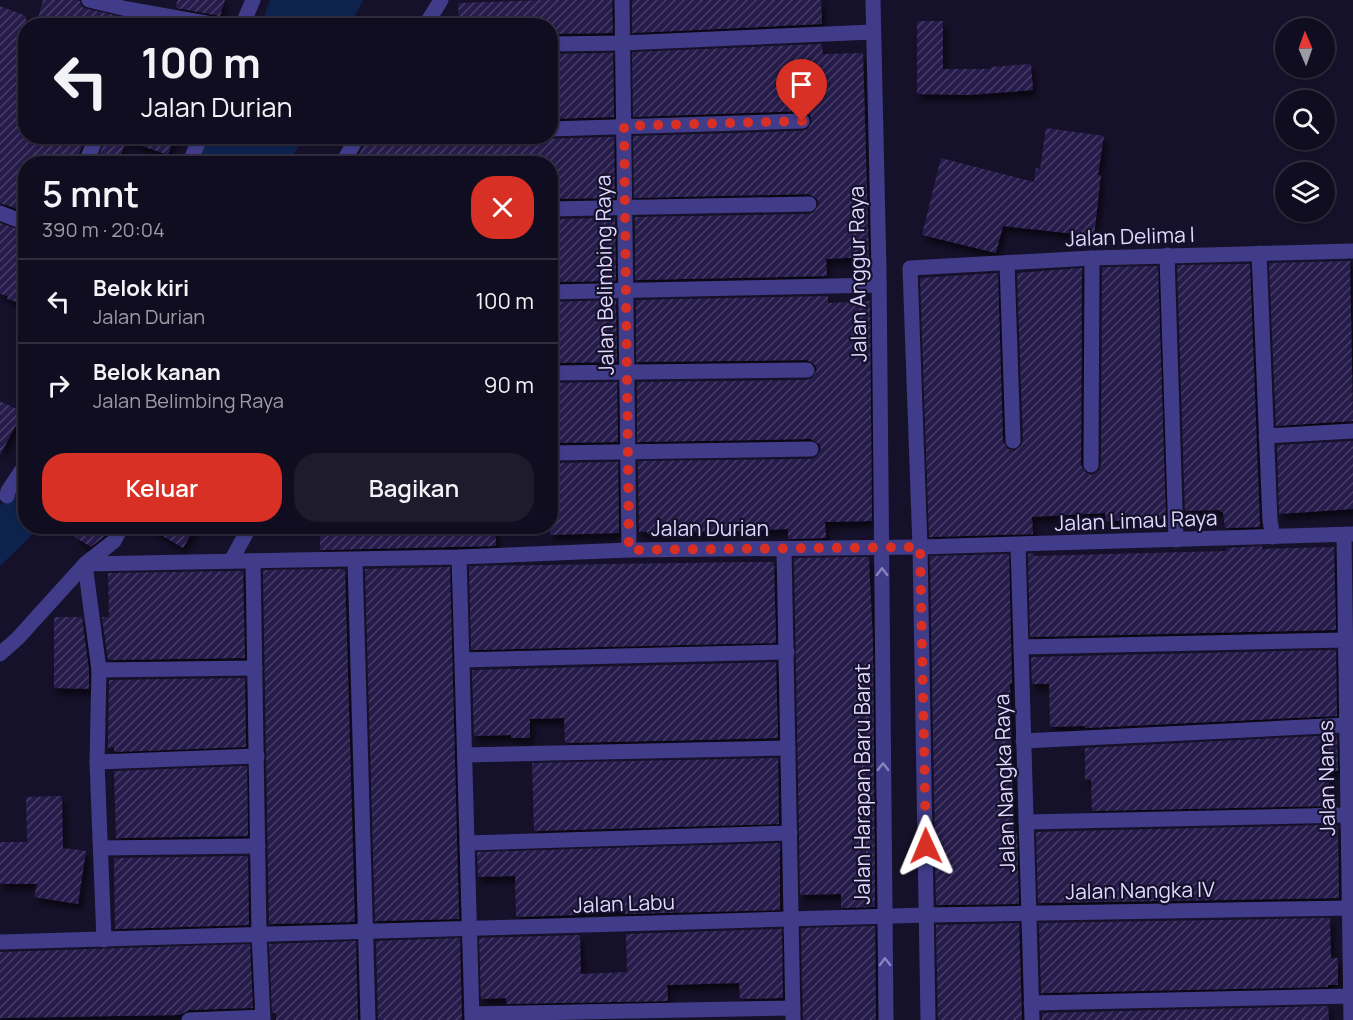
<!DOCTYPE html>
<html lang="id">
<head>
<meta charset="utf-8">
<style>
  body { margin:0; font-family:Manrope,sans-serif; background:#1e1b2d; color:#f1f3f6; height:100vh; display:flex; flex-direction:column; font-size:22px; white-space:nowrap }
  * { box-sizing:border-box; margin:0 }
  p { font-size:20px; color:#9c9ca5 }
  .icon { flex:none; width:33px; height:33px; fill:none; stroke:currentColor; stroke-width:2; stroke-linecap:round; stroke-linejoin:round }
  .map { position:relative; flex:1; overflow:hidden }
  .sheet { position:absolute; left:18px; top:156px; width:540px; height:378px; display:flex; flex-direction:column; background:#100d20; border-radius:24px; box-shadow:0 2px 4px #0004,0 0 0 2px #302d3e }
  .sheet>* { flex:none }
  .banner { position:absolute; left:18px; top:18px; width:540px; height:126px; border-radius:24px; box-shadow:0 2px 4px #0004,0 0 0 2px #302d3e; background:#100d20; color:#f1f3f6; overflow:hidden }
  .needle { width:39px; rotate:358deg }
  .tools { position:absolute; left:1275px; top:18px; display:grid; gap:12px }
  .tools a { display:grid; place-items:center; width:60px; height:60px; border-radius:50%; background:#100d20; box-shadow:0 2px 4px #0004,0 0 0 2px #302d3e; font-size:30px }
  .pin { position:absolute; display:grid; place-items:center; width:51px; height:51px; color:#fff; margin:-62px -26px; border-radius:50% 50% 50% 0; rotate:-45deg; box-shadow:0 0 6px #0007 }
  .pin .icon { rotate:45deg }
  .me { position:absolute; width:66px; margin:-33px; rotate:359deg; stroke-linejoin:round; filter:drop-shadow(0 0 4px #0008) }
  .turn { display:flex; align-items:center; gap:21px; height:126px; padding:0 24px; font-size:27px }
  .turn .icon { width:78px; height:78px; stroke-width:2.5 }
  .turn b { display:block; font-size:42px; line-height:51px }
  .round { display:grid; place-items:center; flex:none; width:63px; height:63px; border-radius:24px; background:#1e1b2d }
  .headline { display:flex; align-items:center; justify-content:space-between; height:102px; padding:0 24px }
  h1 { font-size:36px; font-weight:600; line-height:45px }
  .primary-button { display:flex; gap:12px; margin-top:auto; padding:12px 24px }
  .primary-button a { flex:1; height:69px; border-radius:24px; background:#d93025; color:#fff; font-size:24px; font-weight:600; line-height:69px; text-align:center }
  .primary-button a+a { background:#1e1b2d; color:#f1f3f6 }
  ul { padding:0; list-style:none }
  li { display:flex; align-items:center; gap:18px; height:84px; padding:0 24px; border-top:2px solid #302d3e }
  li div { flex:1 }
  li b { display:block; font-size:22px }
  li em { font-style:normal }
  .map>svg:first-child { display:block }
  .water { fill:#0d224c }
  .building { fill:url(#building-hatch); filter:url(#shadow) }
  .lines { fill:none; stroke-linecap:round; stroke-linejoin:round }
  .minor { stroke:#413c89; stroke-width:15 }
  .tertiary { stroke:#413c89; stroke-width:15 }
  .oneway { stroke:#8883be }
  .route { stroke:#d93025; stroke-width:10; stroke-dasharray:0 18 }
  .labels { text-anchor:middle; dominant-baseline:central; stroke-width:4.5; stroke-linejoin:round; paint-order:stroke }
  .street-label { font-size:21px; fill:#dfd9ff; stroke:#16112a }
</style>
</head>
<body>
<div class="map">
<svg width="1353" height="1020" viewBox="0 0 1353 1020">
  <defs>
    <pattern id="building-hatch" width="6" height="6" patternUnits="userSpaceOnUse" patternTransform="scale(1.5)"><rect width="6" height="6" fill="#281d4b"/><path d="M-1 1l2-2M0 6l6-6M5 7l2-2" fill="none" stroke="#473d66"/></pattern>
    <filter id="shadow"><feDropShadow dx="3.5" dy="6" stdDeviation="3" flood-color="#0009"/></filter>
  </defs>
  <rect width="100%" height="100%" fill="#16112a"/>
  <g class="water">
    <polygon points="270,0 363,0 350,25 261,25"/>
    <polygon points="208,137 304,137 288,163 193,164"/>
    <polygon points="25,468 26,526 40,527 0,566 0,506 7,498"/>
  </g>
  <g class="building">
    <polygon points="43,0 76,0 80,1 82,7 87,9 151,23 152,26 36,26"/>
    <polygon points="177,0 225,0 220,16 176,8"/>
    <polygon points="544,0 612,0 613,33 550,34 550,26 459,26 458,3"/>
    <polygon points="632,0 821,0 822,24 632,33"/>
    <polygon points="0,6 26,16 26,136 79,136 85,139 75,164 26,164 26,212 0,203"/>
    <polygon points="917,21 943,21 943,69 991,69 991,67 1031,64 1033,90 969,95 917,94"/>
    <polygon points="822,44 823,54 863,53 869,257 826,259 827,276 635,280 635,217 809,214 814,212 819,204 817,199 809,194 634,198 633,136 802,131 808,129 812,121 810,115 802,111 633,117 632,52"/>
    <polygon points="613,53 614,117 550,119 550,54"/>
    <polygon points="1046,128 1104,136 1098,175 1101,175 1094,236 1003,226 996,253 922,235 941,158 1034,182 1036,168 1040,169"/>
    <polygon points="122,136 175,136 168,155 122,139"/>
    <polygon points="369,136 425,136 422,142 614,137 615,198 550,199 550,164 354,164"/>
    <polygon points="106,137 125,144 118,164 96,164"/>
    <polygon points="615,218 616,281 550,282 550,219"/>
    <polygon points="0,223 26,232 26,305 7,299 8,296 0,294"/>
    <polygon points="1350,261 1353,421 1276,426 1269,263"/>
    <polygon points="1250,264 1260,527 1225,528 1223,512 1220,512 1220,510 1185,511 1177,265"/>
    <polygon points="1158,266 1166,519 1106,521 1105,513 1032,517 1033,534 929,537 920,278 998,273 1003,441 1008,449 1014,451 1021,446 1023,441 1017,273 1082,268 1081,465 1086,473 1092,475 1099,470 1101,465 1102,267"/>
    <polygon points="828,296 828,303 870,301 872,521 825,522 826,538 788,539 788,529 647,534 647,532 639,532 638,461 811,459 816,457 821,449 819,444 811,439 637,442 637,382 807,380 812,378 817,370 815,365 807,360 636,362 636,300"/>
    <polygon points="616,300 617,362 550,363 550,302"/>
    <polygon points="617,382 618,442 550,443 550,383"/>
    <polygon points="0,401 23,412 0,455"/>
    <polygon points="1353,441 1353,509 1279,514 1277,445"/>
    <polygon points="618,462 619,533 550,535 550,463"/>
    <polygon points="81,526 111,526 106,535 91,547 75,537"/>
    <polygon points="146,526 196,526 183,548"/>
    <polygon points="320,526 495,526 496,546 320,550"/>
    <polygon points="1262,546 1262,549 1334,547 1336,630 1030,637 1028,554 1034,553 1034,556 1227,551 1226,548"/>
    <polygon points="1009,554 1012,684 1010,684 1012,766 1014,833 1017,833 1019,904 936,905 930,556"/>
    <polygon points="869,557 873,643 875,907 841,908 841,894 800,895 794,558"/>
    <polygon points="747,562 774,562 776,643 471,650 469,566"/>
    <polygon points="450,567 459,919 375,921 365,569"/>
    <polygon points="345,569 355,922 269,924 263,570"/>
    <polygon points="243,571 245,658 108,660 102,617 109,617 108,573"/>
    <polygon points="54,617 82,617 89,671 89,689 54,688"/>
    <polygon points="1336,650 1337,716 1085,728 1085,726 1050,727 1049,684 1032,684 1031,657"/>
    <polygon points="776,662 778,738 565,743 564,718 530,719 530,738 511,738 511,735 474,736 472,670"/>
    <polygon points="245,678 246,747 114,752 114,747 108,748 109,680"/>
    <polygon points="1337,735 1338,771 1329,771 1329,806 1092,811 1091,780 1085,780 1085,748"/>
    <polygon points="778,758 779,824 534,831 532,763"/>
    <polygon points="247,766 248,836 116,838 114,771"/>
    <polygon points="62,796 63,848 86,851 78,904 34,897 37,884 0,884 0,842 27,842 26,797"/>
    <polygon points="1329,825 1338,826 1339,898 1038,903 1036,832"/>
    <polygon points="780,843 780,910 625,914 625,910 579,911 579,915 516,917 515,876 478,877 477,852"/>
    <polygon points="248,856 249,925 115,929 114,858"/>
    <polygon points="1330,918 1331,958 1338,958 1338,985 1328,985 1328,987 1041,993 1039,923"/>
    <polygon points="1019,923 1022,1020 938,1020 936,925"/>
    <polygon points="875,926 876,1020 803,1020 801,928"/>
    <polygon points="782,929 783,998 740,999 739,983 667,985 668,1001 506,1004 506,998 481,999 479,938 580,935 581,974 627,972 626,934"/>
    <polygon points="460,938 462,1020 378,1020 376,941"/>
    <polygon points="356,941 358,1020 276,1020 276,1013 272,1013 269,944"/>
    <polygon points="250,944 253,1008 189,1010 180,1015 0,1018 0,952"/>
    <polygon points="1328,1006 1329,1020 1042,1020 1042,1013"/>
  </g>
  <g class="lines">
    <g class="minor">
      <polyline points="89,0 127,9 223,26"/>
      <polyline points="622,0 629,550"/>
      <polyline points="873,0 879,271 886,1020"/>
      <polyline points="242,26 253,0"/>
      <polyline points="425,26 441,0"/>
      <polyline points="550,44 622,43 873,32"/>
      <polyline points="550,129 802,121"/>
      <polyline points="85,164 97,136"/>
      <polyline points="189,164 201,136"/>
      <polyline points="342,164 358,136"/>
      <polyline points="550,209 809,204"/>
      <polyline points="0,213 26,223"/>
      <polyline points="1259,253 1270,521 1273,537"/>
      <polyline points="1167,255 1176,540"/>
      <polyline points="1007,263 1013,441"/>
      <polyline points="550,292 879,285"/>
      <polyline points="550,373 807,370"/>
      <polyline points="1266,436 1353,431"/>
      <polyline points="550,453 811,449"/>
      <polyline points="1091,465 1092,258"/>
      <polyline points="7,496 8,491 26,464"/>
      <polyline points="1344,535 1351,1020"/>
      <polyline points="1018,545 1032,1020"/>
      <polyline points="784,549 793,1020"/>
      <polyline points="459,557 472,1020"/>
      <polyline points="355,560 368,1020"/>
      <polyline points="231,561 250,526"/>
      <polyline points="253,561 259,934 263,1020"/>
      <polyline points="1021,647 1345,640"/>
      <polyline points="462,660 787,652"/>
      <polyline points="99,670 255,668"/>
      <polyline points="1023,741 1346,725"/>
      <polyline points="465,755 788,748"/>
      <polyline points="97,762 257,756"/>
      <polyline points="1026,822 1347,815"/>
      <polyline points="467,843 790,833"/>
      <polyline points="101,848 258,846"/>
      <polyline points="104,940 97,762 99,670 85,564 114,541 122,526"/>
      <polyline points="0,942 928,915 1353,908"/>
      <polyline points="1031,1003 1351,996"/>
      <polyline points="472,1014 793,1008"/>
      <polyline points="189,1020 263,1017"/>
      <polyline points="928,1020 920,547 910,268 1092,258 1353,251"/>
    </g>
    <polyline class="tertiary" points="0,654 18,638 85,564 459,557 629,550 920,547 1353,534"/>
  </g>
  <defs><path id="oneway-chevron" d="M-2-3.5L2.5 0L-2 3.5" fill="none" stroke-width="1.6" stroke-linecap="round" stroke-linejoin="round" transform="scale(1.5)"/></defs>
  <g class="oneway">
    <use href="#oneway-chevron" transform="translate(882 572) rotate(-90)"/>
    <use href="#oneway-chevron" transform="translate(883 767) rotate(-90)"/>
    <use href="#oneway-chevron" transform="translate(885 962) rotate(-91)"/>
  </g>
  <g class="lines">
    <polyline class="route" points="802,121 624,126 629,550 920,547 926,846"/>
  </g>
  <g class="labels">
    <g class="street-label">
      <text transform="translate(1130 236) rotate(-2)">Jalan Delima I</text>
      <text transform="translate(857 274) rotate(-91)">Jalan Anggur Raya</text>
      <text transform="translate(604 275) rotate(-91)">Jalan Belimbing Raya</text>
      <text transform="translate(1136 520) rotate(-2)">Jalan Limau Raya</text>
      <text x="710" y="528">Jalan Durian</text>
      <text transform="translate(1326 778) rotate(-91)">Jalan Nanas</text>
      <text transform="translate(1004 783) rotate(-92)">Jalan Nangka Raya</text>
      <text transform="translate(862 784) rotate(-90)">Jalan Harapan Baru Barat</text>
      <text transform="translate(1140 890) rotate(-1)">Jalan Nangka IV</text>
      <text transform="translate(624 903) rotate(-2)">Jalan Labu</text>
    </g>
  </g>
</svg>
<div class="tools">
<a><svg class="needle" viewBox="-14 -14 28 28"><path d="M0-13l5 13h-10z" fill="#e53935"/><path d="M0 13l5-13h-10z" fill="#9c9ca5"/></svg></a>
<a><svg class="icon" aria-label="search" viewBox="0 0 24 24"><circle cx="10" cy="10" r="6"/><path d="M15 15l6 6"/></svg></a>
<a><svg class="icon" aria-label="layers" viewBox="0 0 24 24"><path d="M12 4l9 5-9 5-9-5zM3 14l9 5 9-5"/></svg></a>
</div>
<div class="pin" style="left:802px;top:121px;background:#d93025"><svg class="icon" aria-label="arrive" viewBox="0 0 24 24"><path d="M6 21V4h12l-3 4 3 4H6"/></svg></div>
<svg class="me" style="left:926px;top:846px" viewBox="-20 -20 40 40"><path d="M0-17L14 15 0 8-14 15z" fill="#d93025" stroke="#fff" stroke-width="4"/></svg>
<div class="banner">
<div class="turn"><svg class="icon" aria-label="left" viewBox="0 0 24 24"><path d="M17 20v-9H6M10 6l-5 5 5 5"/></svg><div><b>100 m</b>Jalan Durian</div></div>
</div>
<section class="sheet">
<div class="headline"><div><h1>5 mnt</h1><p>390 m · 20:04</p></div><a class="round" style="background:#d93025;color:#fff"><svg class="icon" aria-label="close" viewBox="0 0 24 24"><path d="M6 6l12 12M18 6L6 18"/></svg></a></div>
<ul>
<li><svg class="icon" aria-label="left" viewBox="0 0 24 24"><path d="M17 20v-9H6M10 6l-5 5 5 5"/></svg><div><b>Belok kiri</b><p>Jalan Durian</p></div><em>100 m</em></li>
<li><svg class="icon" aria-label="right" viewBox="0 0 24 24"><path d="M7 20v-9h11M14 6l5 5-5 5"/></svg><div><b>Belok kanan</b><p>Jalan Belimbing Raya</p></div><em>90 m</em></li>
</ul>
<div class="primary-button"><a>Keluar</a><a>Bagikan</a></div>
</section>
</div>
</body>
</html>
